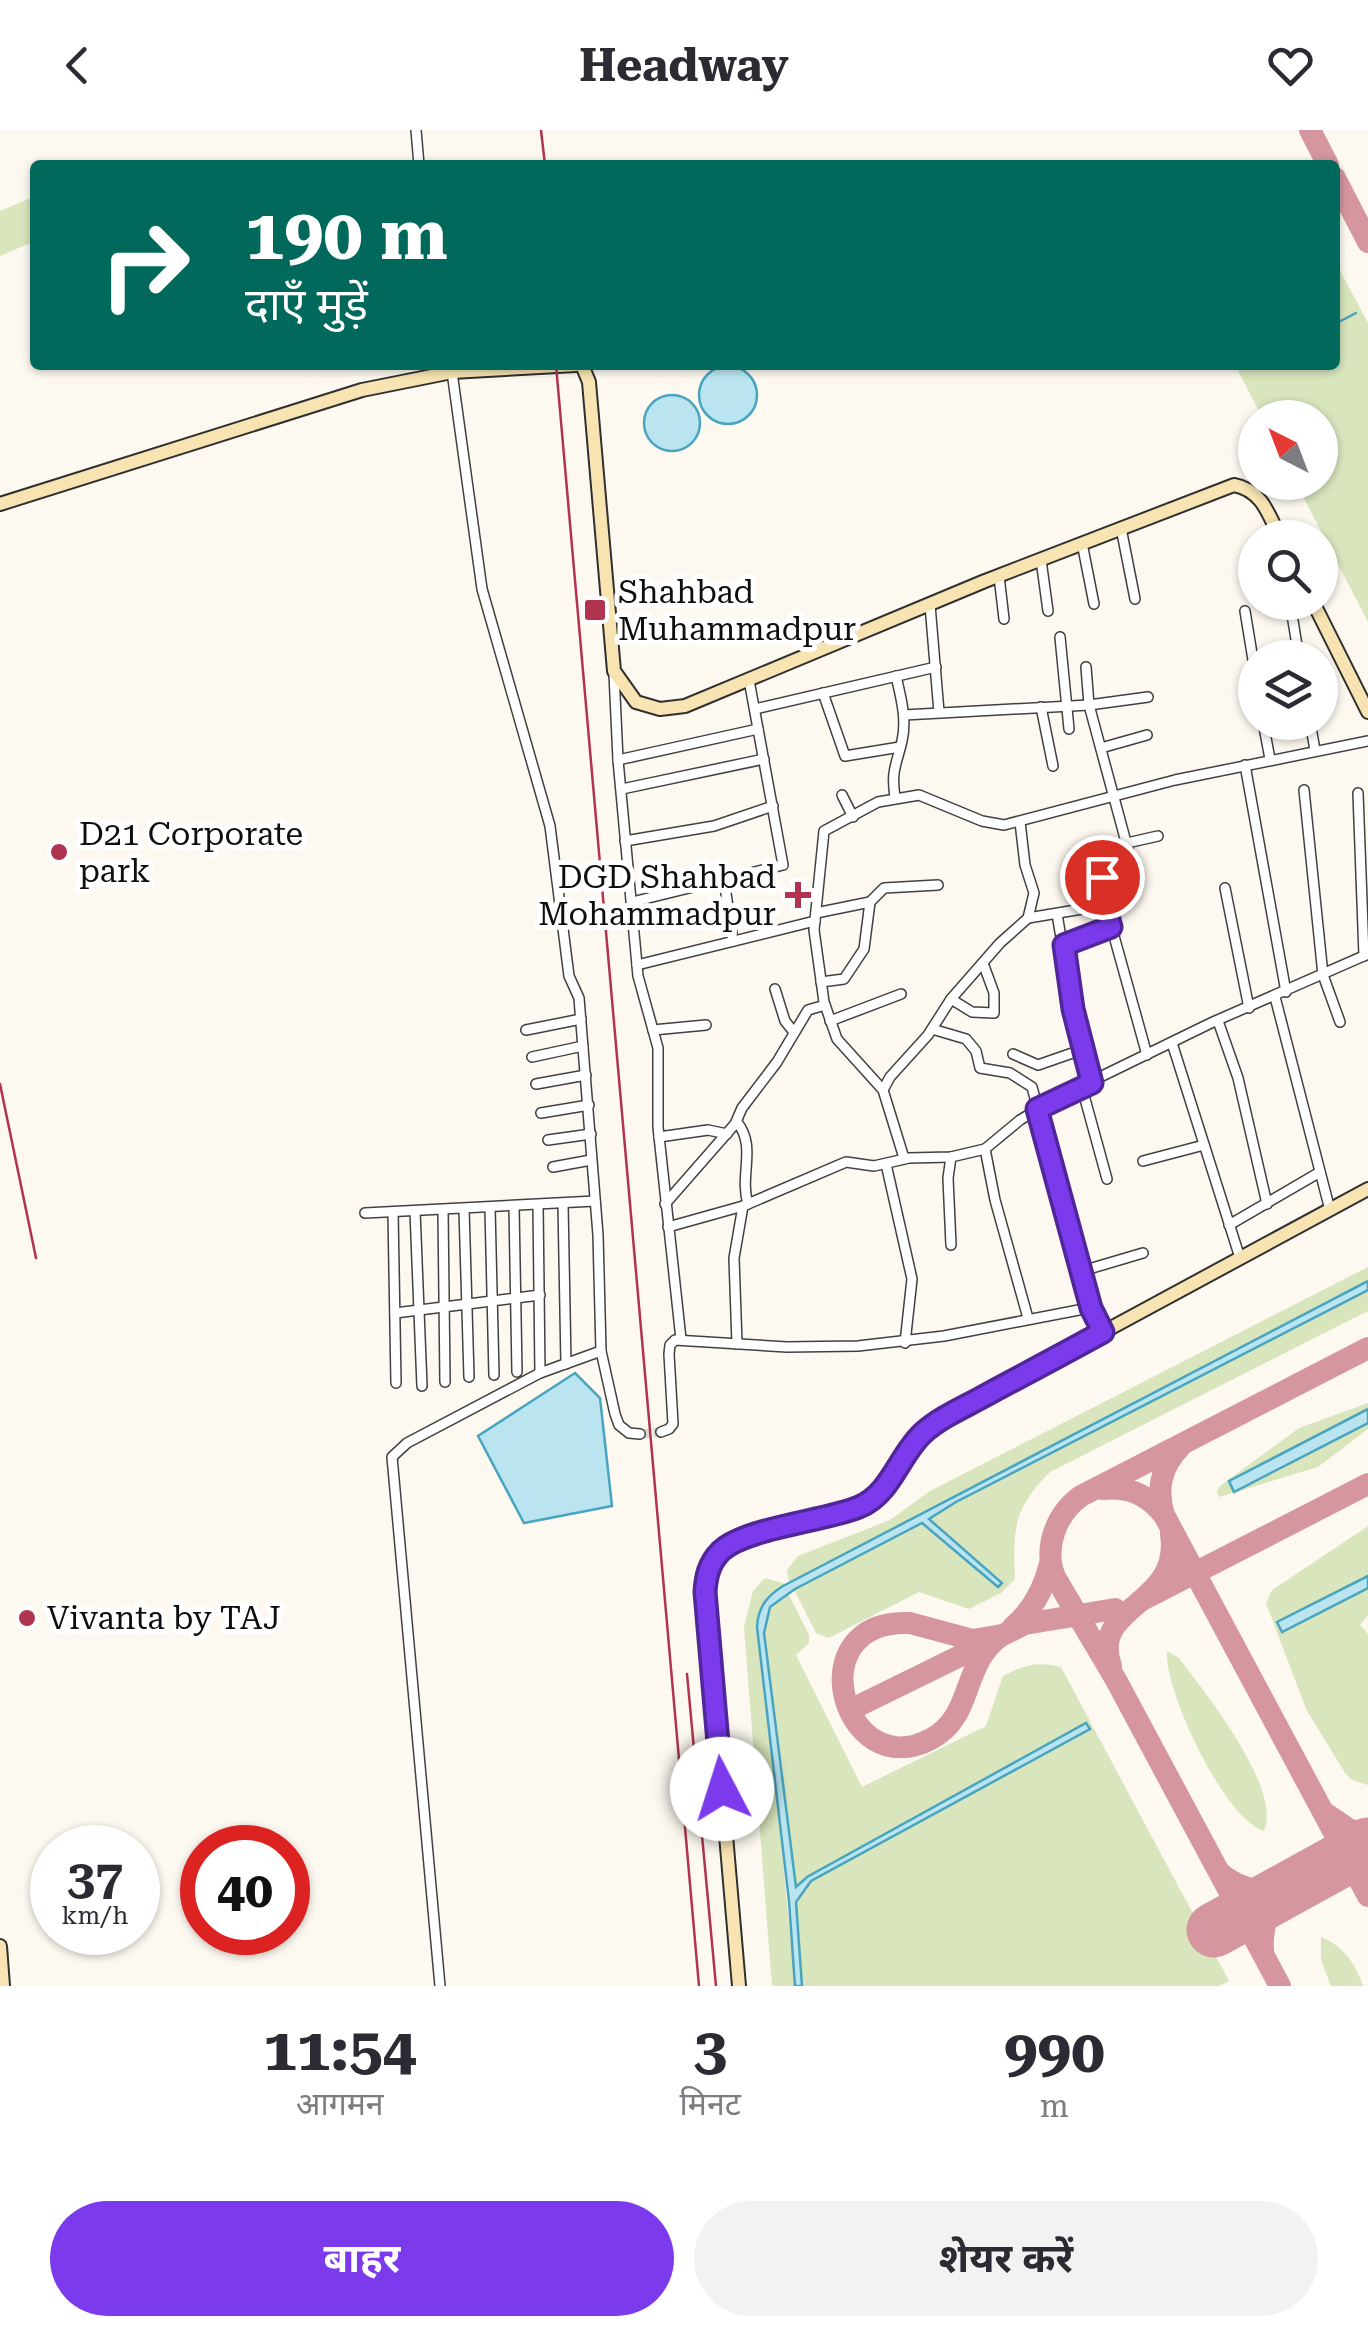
<!DOCTYPE html>
<html lang="hi">
<head>
<meta charset="utf-8">
<style>
  body { margin:0; font-family:"Roboto Serif","Noto Sans Devanagari",serif; background:#f2f2f3; color:#2b2b33; height:100vh; display:flex; flex-direction:column; font-size:38px; white-space:nowrap }
  * { box-sizing:border-box; margin:0 }
  p { font-size:32px; color:#7c7c81 }
  .icon { flex:none; width:55px; height:55px; fill:none; stroke:currentColor; stroke-width:2; stroke-linecap:round; stroke-linejoin:round }
  .map { position:relative; height:1856px; overflow:hidden }
  .details { display:flex; flex-direction:column; background:#fff; flex:1 }
  .details>* { flex:none }
  .banner { position:absolute; left:30px; top:30px; width:1310px; height:210px; border-radius:10px; box-shadow:0 2px 8px #0004; background:#00695c; color:#fff; overflow:hidden }
  .needle { width:65px; rotate:318deg }
  .fabs { position:absolute; left:1238px; top:270px; display:grid; gap:20px }
  .fabs a { display:grid; place-items:center; width:100px; height:100px; border-radius:50%; background:#fff; box-shadow:0 2px 8px #0004; font-size:50px }
  .speed { position:absolute; left:30px; top:1695px; display:flex; gap:20px; font-size:50px; font-weight:700; text-align:center }
  .speed>* { display:grid; place-content:center; width:130px; height:130px; border-radius:50%; background:#fff; box-shadow:0 2px 8px #0004; line-height:1 }
  .speed small { font-size:25px; font-weight:400 }
  .speed .limit { border:15px solid #d22; background:#fff; color:#111 }
  .pin { position:absolute; display:grid; place-items:center; width:85px; height:85px; color:#fff; margin:-42px; border:5px solid #fff; border-radius:50%; box-shadow:0 2px 10px #0007 }
  .me { position:absolute; width:110px; margin:-55px; rotate:355deg; stroke-linejoin:round; filter:drop-shadow(0 0 8px #0008) }
  .turn { display:flex; align-items:center; gap:35px; height:210px; padding:0 50px; font-size:45px }
  .turn .icon { width:130px; height:130px; stroke-width:2.5 }
  .turn b { display:block; font-size:70px; line-height:85px }
  .eta { display:flex; justify-content:space-evenly; align-items:center; height:170px; text-align:center }
  .eta b { font-size:60px; font-weight:700; line-height:70px }
  .cta { display:flex; gap:20px; margin-top:auto; padding:20px 50px }
  .cta a { flex:1; height:115px; border-radius:60px; background:#7c3aed; color:#fff; font-size:40px; font-weight:700; line-height:115px; text-align:center }
  .cta a+a { background:#f2f2f3; color:#2b2b33 }
  header { display:flex; justify-content:space-between; align-items:center; height:130px; padding:0 50px; background:#fff; font-size:45px; font-weight:700 }
  .map>svg:first-child { display:block }
  .green { fill:#d8e5bd }
  .water { fill:#bae5f0; stroke:#49a4bf; stroke-width:2.5 }
  .lines { fill:none; stroke-linecap:round; stroke-linejoin:round }
  .stream { stroke:#49a4bf; stroke-width:2.5 }
  .taxiway { stroke:#d696a0; stroke-width:22 }
  .runway { stroke:#d696a0; stroke-width:55 }
  .street-tunnel { stroke:#d9d6ce; stroke-width:9; stroke-dasharray:9 4.5; stroke-linecap:butt }
  .street-casing { stroke:#414141; stroke-width:12 }
  .secondary-casing { stroke:#303030; stroke-width:16 }
  .street { stroke:#fff; stroke-width:9 }
  .secondary { stroke:#f7e4b2; stroke-width:12 }
  .rail { stroke:#b0344f; stroke-width:2.5 }
  .route-casing { stroke:#51269a; stroke-width:25 }
  .route { stroke:#7c3aed; stroke-width:18 }
  .poi-dot { fill:#b0344f; stroke:#fff; stroke-width:4 }
  .labels { text-anchor:middle; dominant-baseline:central; stroke-width:10; stroke-linejoin:round; paint-order:stroke }
  .poi-label { font-size:32px; fill:#0e0e0e; stroke:#fff; text-anchor:start }
</style>
</head>
<body>
<header><svg class="icon" aria-label="back" viewBox="0 0 24 24"><path d="M15 5l-7 7 7 7"/></svg>Headway<svg class="icon" aria-label="heart" viewBox="0 0 24 24"><path d="M12 20l-8-8c-3-5 5-10 8-4 3-6 11-1 8 4z"/></svg></header>
<div class="map">
<svg width="1368" height="1856" viewBox="0 0 1368 1856">
  <rect width="100%" height="100%" fill="#fdf9f0"/>
  <g class="green">
    <polygon points="35,66 35,111 0,126 0,81"/>
    <polygon points="1335,131 1368,193 1368,492 1296,353 1320,352 1320,288 1262,287 1235,235 1335,235"/>
    <path d="M1368 1137V1151L953 1366 796 1459 922 1393 1002 1453 929 1389 956 1372 1368 1160V1181L1050 1342C1013 1379 1013 1399 1015 1449L1001 1463 969 1479 919 1462 829 1508 816 1503 788 1448 787 1440 798 1426 890 1390 930 1361Z"/>
    <polygon points="1368,1273 1368,1279 1229,1352 1235,1362 1368,1293 1368,1299 1318,1337 1219,1367 1217,1362 1220,1356 1299,1298"/>
    <polygon points="1368,1396 1368,1446 1277,1492 1283,1502 1368,1458 1368,1485 1360,1495 1368,1504 1368,1655 1352,1650 1345,1643 1306,1579 1266,1473 1272,1460"/>
    <path d="M765 1448 783 1453 809 1505V1513L796 1525 862 1657 986 1596 1003 1546C1024 1535 1037 1531 1061 1537L1229 1851 1219 1856H802L796 1772 811 1751 1089 1599 1086 1594 807 1747 796 1759 764 1503 770 1477 787 1464 783 1456 759 1483 795 1856H772L744 1497 753 1461Z"/>
    <path d="M1167 1521 1179 1528C1205 1563 1282 1657 1264 1701 1225 1690 1164 1561 1167 1521Z"/>
    <path d="M1321 1807C1342 1815 1356 1834 1363 1856H1331L1321 1830Z"/>
  </g>
  <g class="water">
    <circle cx="728" cy="265" r="29"/>
    <circle cx="672" cy="293" r="28"/>
    <path d="M1368 1151V1160L956 1372 929 1389 1002 1453 998 1457 922 1393 795 1459 770 1477 764 1503 796 1757 807 1747 1086 1593 1090 1599 811 1751 796 1772 802 1856H795L789 1771 757 1497C758 1477 767 1466 783 1456Z"/>
    <polygon points="575,1243 600,1268 612,1376 524,1393 478,1306"/>
    <polygon points="1368,1279 1368,1293 1234,1362 1229,1351"/>
    <polygon points="1368,1446 1368,1458 1282,1502 1277,1492"/>
  </g>
  <g class="lines">
    <polyline class="stream" points="1335,194 1356,183"/>
    <g class="taxiway">
      <polyline points="1310,0 1328,35"/>
      <polyline points="1335,48 1368,112"/>
      <path d="M1180 1317C1161 1337 1156 1359 1164 1385L1368 1766"/>
      <path d="M1102 1359C1128 1356 1147 1364 1164 1385"/>
      <polyline points="1142,1470 1368,1354"/>
      <path d="M910 1493 973 1510 1002 1505C960 1534 975 1586 931 1609 843 1656 796 1488 910 1493Z"/>
      <path d="M1013 1497C1032 1481 1044 1458 1050 1434"/>
      <path d="M1111 1536C1089 1474 1182 1477 1171 1404"/>
      <polyline points="852,1579 1025,1494 1115,1479"/>
      <polyline points="1328,1685 1350,1700 1368,1703"/>
      <path d="M1220 1743C1243 1762 1265 1764 1292 1754"/>
      <path d="M1263 1821C1261 1790 1272 1771 1297 1753"/>
      <path d="M1280 1856 1116 1550 1055 1447C1043 1418 1056 1384 1081 1366L1368 1218"/>
    </g>
    <polyline class="runway" points="1214,1800 1368,1715"/>
    <polyline class="street-tunnel" points="640,1304 661,1302"/>
    <g class="street-casing">
      <g id="street">
        <polyline points="416,0 419,35"/>
        <polyline points="452,242 482,459 550,696 569,846 579,868 598,1105 601,1221"/>
        <polyline points="1121,398 1135,469"/>
        <polyline points="1082,413 1094,474"/>
        <polyline points="1041,430 1048,481"/>
        <polyline points="999,446 1004,489"/>
        <polyline points="1290,472 1299,528"/>
        <polyline points="930,475 939,582"/>
        <polyline points="1245,481 1255,542"/>
        <polyline points="1060,507 1069,599"/>
        <polyline points="1086,537 1089,575 1133,738 1131,741 1102,747 1099,752 1147,925"/>
        <polyline points="614,544 618,630 638,846 658,918 658,997 681,1209"/>
        <polyline points="823,563 845,626 900,617"/>
        <polyline points="1041,577 1053,636"/>
        <polyline points="755,579 936,537"/>
        <polyline points="904,585 1089,575 1148,567"/>
        <polyline points="1263,592 1270,629"/>
        <polyline points="1310,592 1315,620"/>
        <polyline points="1101,618 1147,605"/>
        <polyline points="618,630 758,599"/>
        <polyline points="1245,635 1286,862"/>
        <polyline points="622,659 764,629"/>
        <polyline points="1304,660 1323,845 1340,892"/>
        <polyline points="1358,663 1364,826"/>
        <polyline points="842,665 853,687"/>
        <path d="M895 667C891 641 896 636 902 611 907 589 901 568 896 546"/>
        <polyline points="625,711 714,696 773,676"/>
        <polyline points="1127,713 1158,706"/>
        <polyline points="724,750 733,811"/>
        <polyline points="1225,758 1249,878"/>
        <polyline points="632,772 783,735 749,550"/>
        <polyline points="816,783 870,772 884,758 938,755"/>
        <polyline points="1057,784 1073,879 1092,953"/>
        <polyline points="1028,788 1106,775"/>
        <polyline points="1064,815 1111,797"/>
        <polyline points="637,835 815,791"/>
        <polyline points="821,852 844,849 864,819 870,772"/>
        <polyline points="775,859 785,891 793,901"/>
        <polyline points="1275,867 1330,1080"/>
        <polyline points="951,869 972,882 994,883 994,863 983,833"/>
        <polyline points="830,891 901,864"/>
        <polyline points="1218,891 1238,948 1267,1074"/>
        <polyline points="932,899 966,909 976,921 980,938 1010,943 1032,957 1091,1178"/>
        <polyline points="526,900 581,889"/>
        <polyline points="653,900 706,895"/>
        <polyline points="1172,913 1240,1128"/>
        <polyline points="1013,924 1038,935 1084,919"/>
        <polyline points="532,927 583,916"/>
        <polyline points="536,954 586,945"/>
        <polyline points="1082,958 1107,1049"/>
        <polyline points="883,960 890,947 928,905 951,869 1000,813 1028,788 1034,763 1025,735 1020,692"/>
        <polyline points="541,983 589,975"/>
        <path d="M737 992C757 1017 739 1045 748 1074"/>
        <polyline points="659,1007 708,1000 727,1004"/>
        <polyline points="548,1010 591,1004"/>
        <polyline points="985,1019 995,1070 1028,1188"/>
        <polyline points="951,1027 948,1048 951,1115"/>
        <polyline points="904,1028 883,960 837,909 824,872 814,800 824,701 878,672 919,665 982,691 1004,695 1175,650 1368,611"/>
        <polyline points="1143,1031 1204,1015"/>
        <polyline points="886,1034 912,1149 905,1213"/>
        <polyline points="553,1037 591,1030"/>
        <polyline points="563,1074 566,1234"/>
        <polyline points="665,1074 735,994 742,978 777,932 808,880 825,875"/>
        <polyline points="538,1075 540,1243"/>
        <polyline points="514,1077 517,1242"/>
        <polyline points="490,1078 494,1245"/>
        <polyline points="464,1079 469,1247"/>
        <polyline points="443,1080 445,1252"/>
        <polyline points="415,1081 422,1256"/>
        <polyline points="393,1082 396,1253"/>
        <polyline points="365,1083 595,1071"/>
        <polyline points="1229,1095 1320,1042"/>
        <polyline points="668,1097 743,1076 846,1032 874,1036 909,1028 951,1027 985,1019 1020,990 1057,968 1213,892 1368,824"/>
        <polyline points="1082,1141 1143,1123"/>
        <polyline points="395,1183 540,1165"/>
        <polyline points="737,1214 734,1128 743,1076"/>
        <polyline points="661,1302 669,1299 673,1294 669,1224 670,1215 675,1210 787,1217 858,1216 944,1206 1089,1178 1103,1202"/>
        <polyline points="440,1856 392,1327 407,1313 540,1243 601,1221 615,1284 619,1295 629,1303 640,1304"/>
      </g>
    </g>
    <g class="secondary-casing">
      <g id="secondary">
        <path d="M582 235 589 252 614 541 636 572 660 579 685 576 985 451 1234 355C1262 360 1269 385 1280 408"/>
        <polyline points="0,374 362,260 452,242 576,235"/>
        <polyline points="1313,472 1368,582"/>
        <polyline points="0,1816 3,1856"/>
        <path d="M739 1856 705 1462C706 1446 710 1431 722 1420 747 1399 822 1391 856 1378 890 1365 897 1327 922 1304 930 1297 939 1291 948 1286L1368 1059"/>
      </g>
    </g>
    <use href="#street" class="street"/>
    <use href="#secondary" class="secondary"/>
    <g class="rail">
      <polyline points="541,0 545,35"/>
      <polyline points="556,235 699,1856"/>
      <polyline points="0,954 36,1128"/>
      <polyline points="687,1544 716,1856"/>
    </g>
  </g>
  <g class="lines">
    <g class="route-casing">
      <path id="route" d="M722 1659 705 1462C706 1446 709 1433 721 1421 745 1398 825 1391 859 1377 891 1364 899 1325 923 1303 942 1286 967 1276 988 1264 1027 1243 1065 1223 1103 1202L1091 1178 1037 979 1092 953 1073 879 1064 815 1111 797 1098 752 1102 747"/>
    </g>
    <use href="#route" class="route"/>
  </g>
  <g class="poi-dot">
    <rect x="583" y="468" width="24" height="24" rx="5"/>
    <circle cx="59" cy="722" r="10"/>
    <path d="M793 750h10v10h10v10h-10v10h-10v-10h-10v-10h10z"/>
    <circle cx="27" cy="1488" r="10"/>
  </g>
  <g class="labels">
    <g class="poi-label">
      <text x="618" y="462">Shahbad<tspan x="618" dy="37">Muhammadpur</tspan></text>
      <text x="79" y="704">D21 Corporate<tspan x="79" dy="37">park</tspan></text>
      <text x="776" y="747" text-anchor="end">DGD Shahbad<tspan x="776" dy="37">Mohammadpur</tspan></text>
      <text x="47" y="1488">Vivanta by TAJ</text>
    </g>
  </g>
</svg>
<div class="fabs">
<a><svg class="needle" viewBox="-14 -14 28 28"><path d="M0-13l5 13h-10z" fill="#e53935"/><path d="M0 13l5-13h-10z" fill="#7c7c81"/></svg></a>
<a><svg class="icon" aria-label="search" viewBox="0 0 24 24"><circle cx="10" cy="10" r="6"/><path d="M15 15l6 6"/></svg></a>
<a><svg class="icon" aria-label="layers" viewBox="0 0 24 24"><path d="M12 4l9 5-9 5-9-5zM3 14l9 5 9-5"/></svg></a>
</div>
<div class="speed"><div>37<small>km/h</small></div><div class="limit">40</div></div>
<div class="pin" style="left:1102px;top:747px;background:#d93025"><svg class="icon" aria-label="arrive" viewBox="0 0 24 24"><path d="M6 21V4h12l-3 4 3 4H6"/></svg></div>
<svg class="me" style="left:722px;top:1659px" viewBox="-20 -20 40 40"><circle r="19" fill="#fff"/><path d="M0-13L10 11 0 6-10 11z" fill="#7c3aed"/></svg>
<div class="banner">
<div class="turn"><svg class="icon" aria-label="right" viewBox="0 0 24 24"><path d="M7 20v-9h11M14 6l5 5-5 5"/></svg><div><b>190 m</b>दाएँ मुड़ें</div></div>
</div>
</div>
<section class="details">
<div class="eta">
<div><b>11:54</b><p>आगमन</p></div>
<div><b>3</b><p>मिनट</p></div>
<div><b>990</b><p>m</p></div>
</div>
<div class="cta"><a>बाहर</a><a>शेयर करें</a></div>
</section>
</body>
</html>
